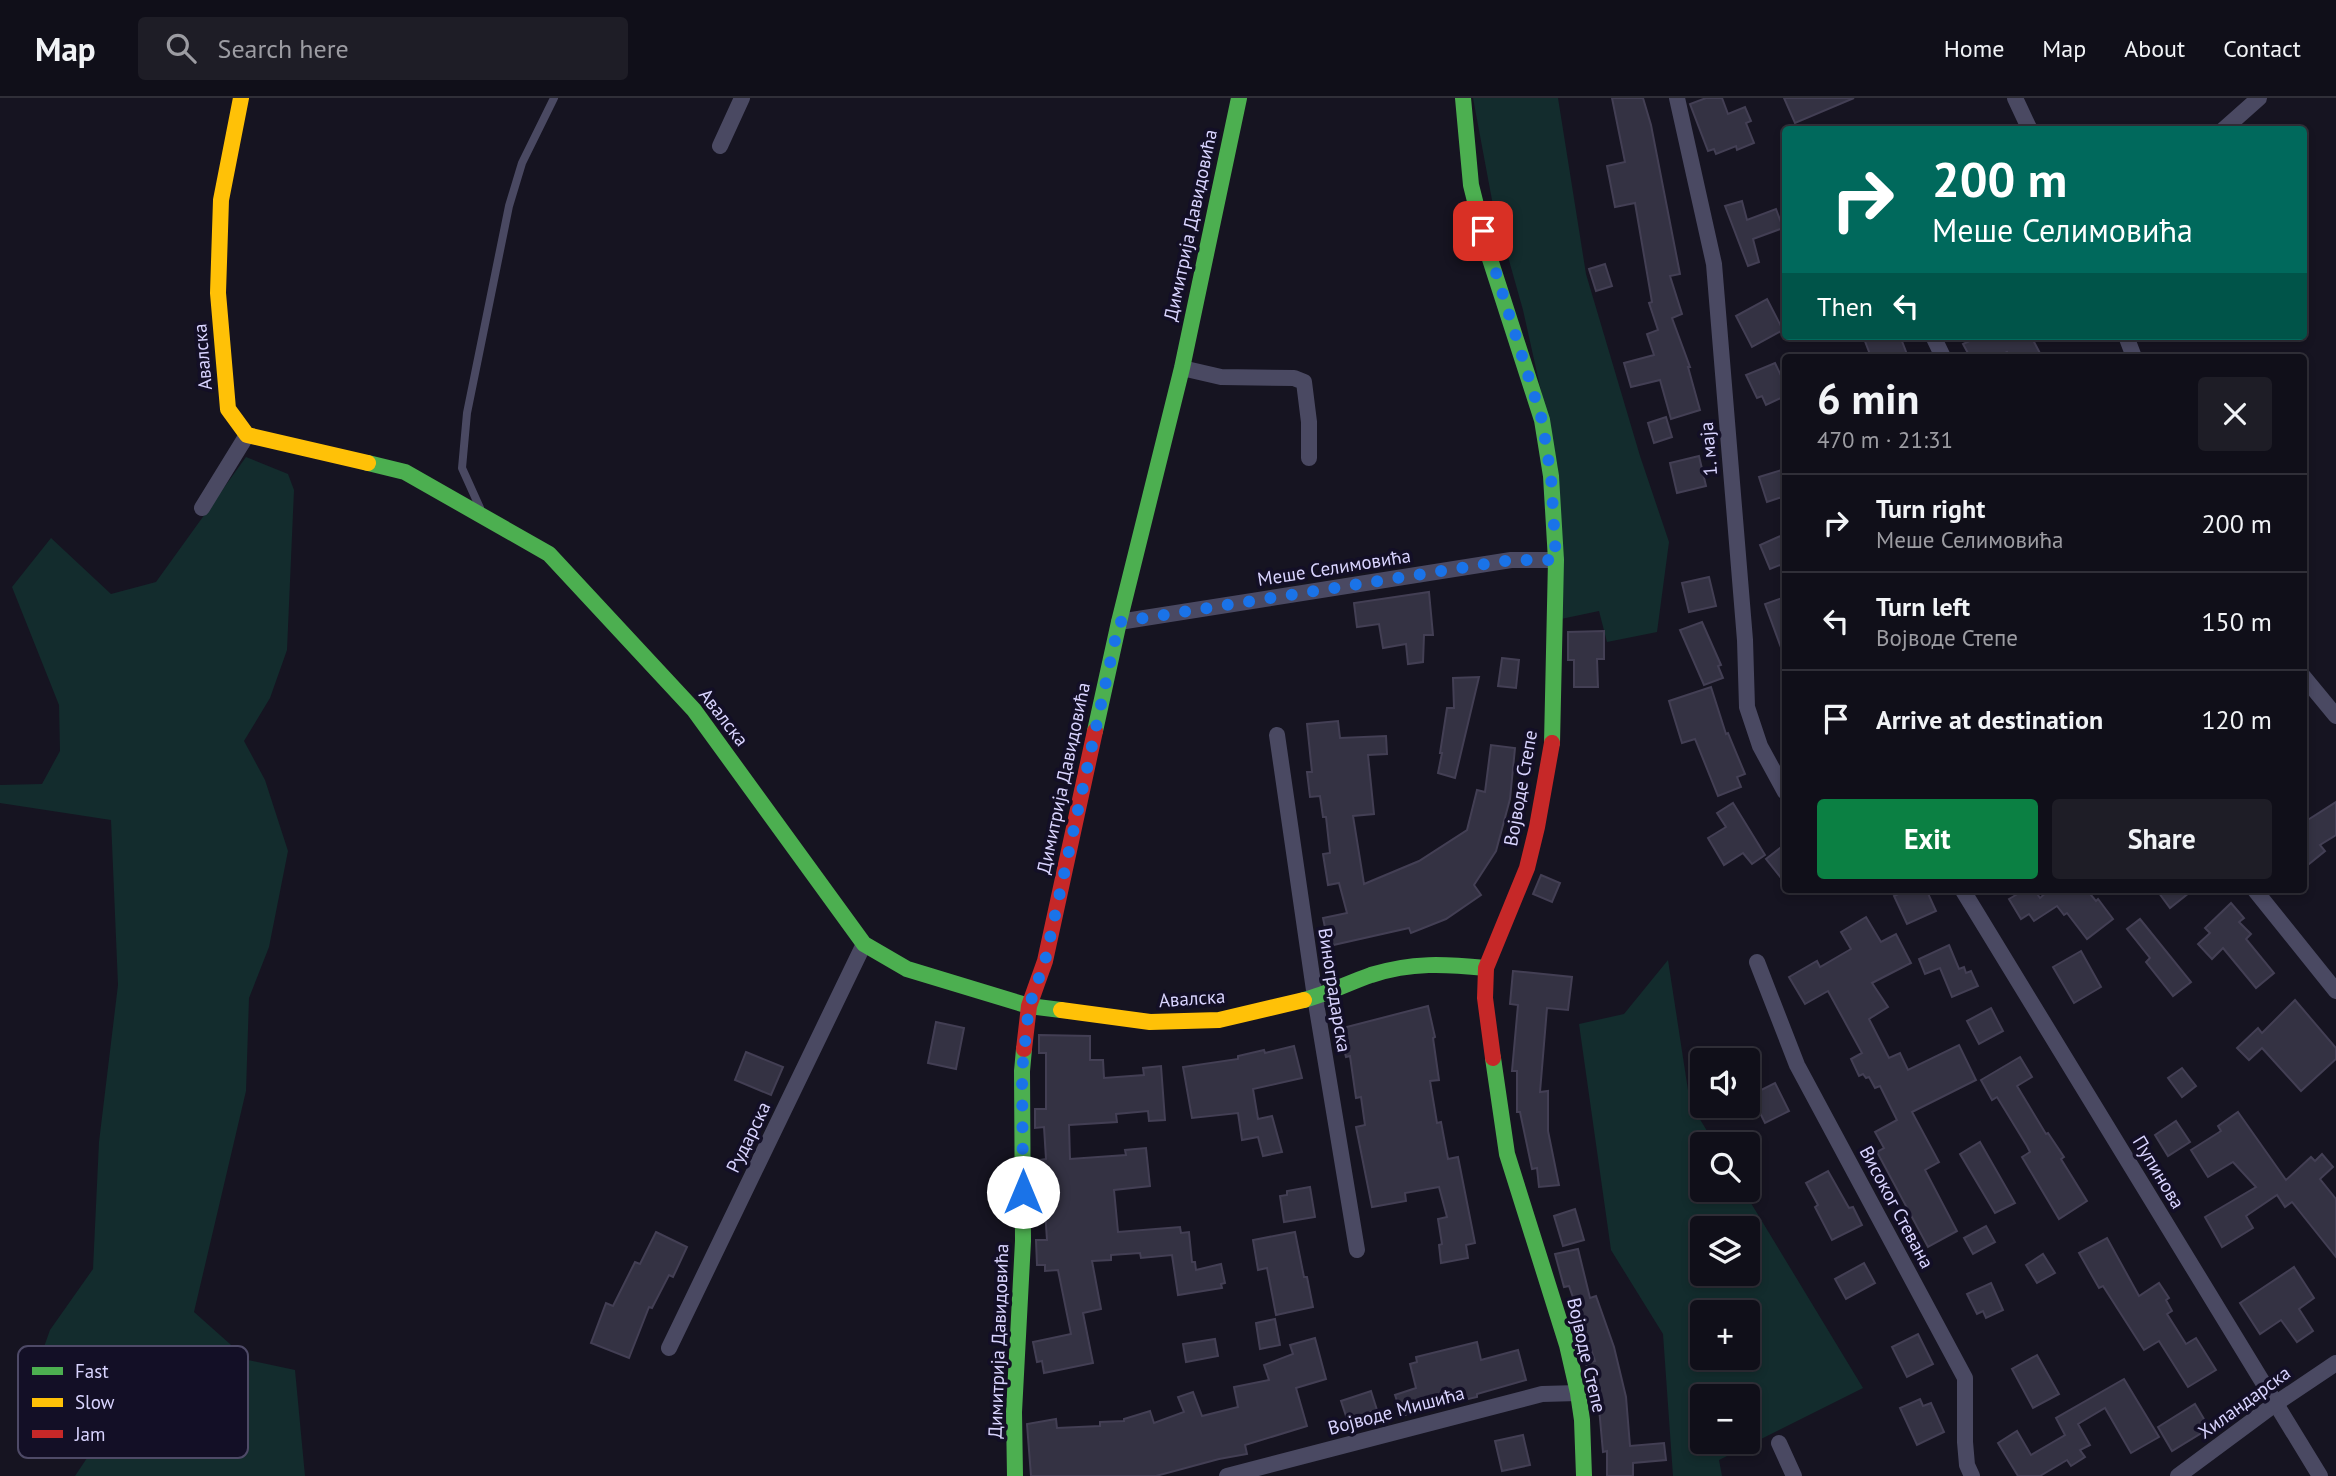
<!DOCTYPE html>
<html lang="en">
<head>
<meta charset="utf-8">
<style>
  body { margin:0; font-family:"PT Sans",sans-serif; background:#1e1d26; color:#f1f3f6; height:100vh; display:flex; flex-direction:column; font-size:26px; white-space:nowrap }
  * { box-sizing:border-box; margin:0 }
  p { font-size:23px; color:#9c9ca2 }
  .icon { flex:none; width:38px; height:38px; fill:none; stroke:currentColor; stroke-width:2; stroke-linecap:round; stroke-linejoin:round }
  .map { position:relative; flex:1; overflow:hidden }
  .sheet { position:absolute; left:1782px; top:256px; width:525px; height:539px; display:flex; flex-direction:column; background:#100f19; border-radius:7px; box-shadow:0 4px 10px #0003,0 0 0 2px #302f38 }
  .sheet>* { flex:none }
  .top-card { position:absolute; left:1782px; top:28px; width:525px; height:214px; border-radius:7px; box-shadow:0 4px 10px #0003,0 0 0 2px #302f38; background:#00695c; color:#fff; overflow:hidden }
  .controls { position:absolute; left:1690px; top:950px; display:grid; gap:14px }
  .controls a { display:grid; place-items:center; width:70px; height:70px; border-radius:7px; background:#100f19; box-shadow:0 4px 10px #0003,0 0 0 2px #302f38; font-size:35px }
  .pin { position:absolute; display:grid; place-items:center; width:60px; height:60px; color:#fff; margin:-30px; border-radius:14px; box-shadow:0 4px 10px #0006 }
  .me { position:absolute; width:77px; margin:-38px; rotate:0deg; stroke-linejoin:round; filter:drop-shadow(0 0 5px #0008) }
  .turn { display:flex; align-items:center; gap:24px; height:147px; padding:0 35px; font-size:32px }
  .turn .icon { width:91px; height:91px; stroke-width:2.5 }
  .turn b { display:block; font-size:49px; line-height:60px }
  .then { display:flex; align-items:center; height:66px; padding:0 35px; background:#0003; gap:14px; font-size:26px }
  .round { display:grid; place-items:center; flex:none; width:74px; height:74px; border-radius:7px; background:#1e1d26 }
  .headline { display:flex; align-items:center; justify-content:space-between; height:119px; padding:0 35px }
  h1 { font-size:42px; font-weight:600; line-height:52px }
  .action { display:flex; gap:14px; margin-top:auto; padding:14px 35px }
  .action a { flex:1; height:80px; border-radius:7px; background:#0b8043; color:#fff; font-size:28px; font-weight:600; line-height:80px; text-align:center }
  .action a+a { background:#1e1d26; color:#f1f3f6 }
  ul { padding:0; list-style:none }
  li { display:flex; align-items:center; gap:21px; height:98px; padding:0 35px; border-top:2px solid #302f38 }
  li div { flex:1 }
  li b { display:block; font-size:26px }
  li em { font-style:normal }
  header { display:flex; align-items:center; gap:42px; box-sizing:border-box; height:98px; padding:0 35px; background:#100f19; border-bottom:2px solid #302f38 }
  header strong { font-size:33px }
  nav { display:flex; gap:38px; margin-inline-start:auto; font-size:24px }
  .search { width:490px; height:63px; background:#1e1d26; display:flex; align-items:center; gap:18px; box-sizing:border-box; padding:0 24px; border-radius:7px; color:#9c9ca2; font-size:26px }
  .map>svg:first-child { display:block }
  .green { fill:#132c2d; fill-rule:evenodd }
  .building { fill:#343243; stroke:#433f54; stroke-width:2 }
  .lines { fill:none; stroke-linecap:round; stroke-linejoin:round }
  .lane { stroke:#4a4962; stroke-width:8 }
  .street { stroke:#4a4962; stroke-width:16 }
  .fast { stroke:#4caf50; stroke-width:16 }
  .slow { stroke:#ffc107; stroke-width:16 }
  .jam { stroke:#c62828; stroke-width:16 }
  .route { stroke:#1a73e8; stroke-width:12; stroke-dasharray:0 21.6 }
  .labels { text-anchor:middle; dominant-baseline:central; stroke-width:7; stroke-linejoin:round; paint-order:stroke }
  .street-label { font-size:19px; fill:#d9d4ff; stroke:#130f26 }
  .key { fill:#130f26; stroke:#4e4a67; stroke-width:2 }
  .key-label { font-size:19px; fill:#d9d4ff }
</style>
</head>
<body>
<header>
<strong>Map</strong>
<div class="search"><svg class="icon" aria-label="search" viewBox="0 0 24 24"><circle cx="10" cy="10" r="6"/><path d="M15 15l6 6"/></svg>Search here</div>
<nav><a>Home</a><a>Map</a><a>About</a><a>Contact</a></nav>
</header>
<div class="map">
<svg width="2336" height="1378" viewBox="0 0 2336 1378">
  <rect width="100%" height="100%" fill="#161421"/>
  <g class="green">
    <polygon points="1473,0 1558,0 1586,176 1640,358 1669,444 1657,534 1607,544 1599,513 1561,521 1558,369 1523,212 1492,102"/>
    <polygon points="246,359 288,376 294,392 287,552 270,600 244,643 265,682 288,753 269,849 249,900 246,993 194,1214 248,1262 295,1272 305,1378 75,1378 87,1360 53,1298 29,1291 50,1232 93,1171 99,1044 118,887 111,722 0,705 0,687 42,686 60,653 59,607 12,489 51,440 111,496 156,484"/>
    <path d="M1668 862 1690 1005 1715 1046H1703V1092H1743L1863 1290 1719 1362 1722 1378H1673L1663 1236 1611 1152 1579 926 1624 916ZM1703 1130H1748V1176H1703ZM1703 1214H1748V1260H1703ZM1703 1298H1748V1344H1703Z"/>
  </g>
  <g class="building">
    <polygon points="1612,0 1643,0 1651,27 1680,176 1670,178 1682,216 1672,220 1690,269 1688,269 1700,312 1671,321 1660,282 1631,289 1624,265 1654,257 1647,236 1658,232 1649,205 1652,204 1635,105 1615,109 1607,68 1625,64"/>
    <polygon points="1706,0 1722,0 1728,16 1745,9 1751,23 1746,25 1754,45 1737,52 1736,48 1716,56 1714,51 1708,53 1690,6"/>
    <polygon points="1784,0 1854,0 1795,25"/>
    <polygon points="1742,103 1747,122 1776,111 1783,130 1753,141 1759,164 1748,168 1725,108"/>
    <polygon points="1605,166 1612,188 1596,193 1589,171"/>
    <polygon points="1767,201 1783,232 1752,249 1736,218"/>
    <polygon points="1863,238 1900,238 1908,259 1871,259"/>
    <polygon points="1980,238 2037,238 2032,240 2042,259 2010,259 2007,254 1996,259 1970,259 1963,246"/>
    <polygon points="1775,265 1785,286 1785,298 1766,307 1762,298 1757,300 1746,277"/>
    <polygon points="1666,319 1672,339 1654,345 1648,325"/>
    <polygon points="1699,358 1706,388 1677,395 1670,365"/>
    <polygon points="1785,371 1785,398 1767,404 1759,379"/>
    <polygon points="1785,436 1785,465 1770,471 1760,447"/>
    <polygon points="1709,479 1716,508 1689,514 1682,485"/>
    <polygon points="1429,494 1433,537 1424,537 1423,564 1408,566 1406,546 1383,550 1379,526 1357,529 1354,505"/>
    <polygon points="1785,499 1785,554 1783,555 1765,506"/>
    <polygon points="1702,524 1721,567 1718,568 1723,580 1704,587 1680,532"/>
    <polygon points="1604,533 1604,561 1597,561 1598,589 1574,589 1574,562 1568,562 1568,534"/>
    <polygon points="1502,560 1519,562 1516,590 1498,588"/>
    <polygon points="1479,579 1455,680 1438,675 1442,655 1440,655 1447,610 1454,610 1453,580"/>
    <polygon points="1711,589 1726,636 1728,635 1745,676 1737,679 1741,689 1718,698 1695,641 1682,645 1669,603"/>
    <polygon points="1338,623 1340,640 1386,638 1387,656 1368,657 1374,716 1353,718 1364,786 1419,763 1467,732 1477,692 1485,694 1491,647 1515,650 1510,701 1496,753 1474,787 1481,797 1446,821 1411,835 1409,830 1329,848 1323,820 1347,815 1339,785 1328,787 1323,756 1330,755 1326,719 1323,719 1320,698 1310,699 1307,674 1312,674 1307,626"/>
    <polygon points="2336,704 2336,737 2320,747 2325,753 2303,771 2303,725"/>
    <polygon points="1733,705 1765,757 1752,766 1743,755 1724,767 1708,740 1726,729 1717,715"/>
    <polygon points="1785,746 1785,785 1766,761"/>
    <polygon points="1541,777 1560,785 1552,804 1533,796"/>
    <polygon points="1909,791 1926,791 1936,813 1907,826 1894,798"/>
    <polygon points="2026,791 2034,791 2040,800 2050,791 2086,791 2096,803 2098,801 2113,821 2087,841 2067,815 2064,817 2057,808 2034,823 2029,816 2021,821 2009,801"/>
    <polygon points="2156,791 2194,791 2170,810"/>
    <polygon points="2231,805 2244,820 2239,824 2251,836 2246,841 2274,875 2256,890 2223,850 2212,861 2198,846 2210,835 2205,830"/>
    <polygon points="1866,819 1881,844 1896,836 1911,865 1872,885 1888,909 1869,921 1889,960 1900,955 1908,972 1959,947 1976,982 1912,1014 1939,1064 1925,1072 1957,1133 1928,1149 1877,1054 1884,1050 1875,1034 1897,1022 1880,988 1875,990 1869,979 1866,980 1863,976 1859,978 1851,961 1862,955 1828,893 1805,906 1789,879 1817,863 1820,869 1851,851 1841,834"/>
    <polygon points="2140,821 2191,884 2173,898 2146,864 2150,860 2127,831"/>
    <polygon points="1949,847 1959,871 1964,869 1966,875 1971,873 1978,888 1952,899 1940,870 1925,876 1919,861"/>
    <polygon points="2081,853 2101,889 2074,905 2053,869"/>
    <polygon points="1513,873 1572,879 1568,912 1547,910 1540,994 1548,993 1548,1033 1559,1087 1539,1089 1537,1070 1532,1071 1520,1014 1517,1014 1517,973 1512,973 1518,907 1510,906"/>
    <polygon points="2295,902 2336,950 2336,961 2301,993 2262,950 2249,962 2237,950 2258,930 2262,935"/>
    <polygon points="1428,908 1435,939 1433,940 1439,982 1430,983 1437,1025 1441,1024 1448,1061 1458,1059 1475,1145 1466,1147 1468,1160 1441,1165 1439,1147 1442,1146 1438,1121 1447,1119 1439,1089 1405,1095 1406,1103 1372,1109 1356,1029 1365,1027 1361,999 1356,1000 1350,958 1346,959 1339,931"/>
    <polygon points="1991,910 2003,933 1979,946 1967,923"/>
    <polygon points="936,924 964,930 956,971 928,965"/>
    <polygon points="1039,937 1090,938 1090,962 1103,962 1104,980 1144,977 1143,970 1161,968 1165,1022 1149,1023 1148,1013 1116,1016 1117,1024 1069,1027 1070,1061 1126,1057 1125,1052 1146,1050 1150,1088 1114,1092 1118,1134 1180,1129 1181,1135 1189,1134 1192,1164 1195,1164 1196,1172 1221,1166 1225,1185 1221,1186 1222,1190 1178,1197 1172,1157 1141,1160 1140,1155 1111,1157 1111,1162 1092,1163 1101,1211 1083,1215 1093,1265 1044,1275 1042,1263 1037,1264 1033,1244 1071,1236 1058,1172 1045,1173 1045,1167 1037,1167 1036,1142 1047,1142 1043,1082 1039,1062 1046,1061 1044,1029 1035,1030 1035,1011 1046,1011 1046,955 1039,955"/>
    <polygon points="1294,948 1302,980 1253,991 1258,1021 1272,1018 1282,1054 1263,1058 1258,1039 1242,1042 1238,1015 1192,1020 1183,969 1238,961 1238,958 1264,952 1265,955"/>
    <polygon points="746,954 783,969 771,997 735,982"/>
    <polygon points="2020,959 2032,979 2017,988 2046,1036 2048,1035 2064,1059 2061,1061 2087,1103 2059,1121 2022,1059 2030,1054 2027,1048 1997,999 1992,1002 1981,982"/>
    <polygon points="2182,970 2196,988 2182,999 2168,980"/>
    <polygon points="1775,985 1789,1013 1765,1025 1751,997"/>
    <polygon points="2238,1014 2286,1082 2311,1059 2315,1063 2322,1056 2333,1069 2320,1081 2336,1101 2336,1159 2292,1104 2285,1109 2277,1097 2246,1118 2253,1130 2222,1149 2205,1119 2256,1089 2233,1064 2208,1079 2191,1052 2221,1033 2218,1028"/>
    <polygon points="2176,1023 2190,1044 2168,1058 2155,1037"/>
    <polygon points="1980,1044 2015,1105 1995,1115 1960,1056"/>
    <polygon points="1828,1073 1849,1110 1853,1109 1862,1127 1832,1142 1815,1109 1818,1107 1806,1085"/>
    <polygon points="1310,1089 1315,1119 1284,1124 1280,1098 1287,1097 1287,1093"/>
    <polygon points="1575,1111 1584,1142 1563,1148 1554,1118"/>
    <polygon points="1986,1128 1995,1144 1973,1156 1964,1140"/>
    <polygon points="656,1134 687,1149 673,1179 669,1177 652,1210 649,1209 629,1260 591,1245 606,1205 613,1208 635,1164 640,1166"/>
    <polygon points="1295,1134 1304,1179 1307,1179 1313,1209 1276,1217 1267,1170 1258,1172 1253,1142"/>
    <polygon points="2107,1140 2139,1198 2159,1185 2169,1200 2166,1202 2172,1213 2167,1216 2186,1246 2196,1240 2216,1272 2188,1289 2159,1243 2144,1252 2103,1188 2099,1190 2079,1155"/>
    <polygon points="1578,1151 1590,1200 1596,1198 1614,1249 1626,1299 1630,1348 1664,1345 1666,1362 1633,1365 1633,1378 1607,1378 1607,1353 1603,1354 1599,1310 1597,1310 1586,1265 1595,1263 1569,1188 1564,1189 1555,1156"/>
    <polygon points="2043,1156 2055,1175 2037,1185 2026,1167"/>
    <polygon points="1864,1165 1875,1185 1846,1201 1835,1181"/>
    <polygon points="2294,1169 2314,1200 2299,1211 2313,1233 2297,1244 2281,1222 2260,1236 2240,1205"/>
    <polygon points="1991,1185 2003,1212 1986,1220 1983,1213 1977,1216 1967,1196"/>
    <polygon points="1275,1221 1280,1247 1260,1251 1256,1225"/>
    <polygon points="1918,1236 1933,1266 1907,1279 1892,1249"/>
    <polygon points="1315,1240 1326,1281 1296,1290 1307,1328 1245,1347 1247,1356 1219,1361 1156,1378 1031,1378 1027,1326 1056,1321 1057,1330 1100,1328 1100,1324 1124,1323 1124,1321 1150,1313 1154,1325 1184,1314 1178,1299 1193,1294 1202,1318 1238,1309 1234,1289 1269,1282 1264,1267 1293,1256 1290,1247"/>
    <polygon points="1215,1241 1218,1258 1186,1264 1183,1246"/>
    <polygon points="1477,1244 1481,1262 1518,1252 1526,1282 1477,1296 1477,1299 1446,1306 1445,1303 1402,1318 1395,1297 1416,1290 1410,1266 1417,1264 1416,1259"/>
    <polygon points="2037,1257 2059,1296 2033,1310 2012,1271"/>
    <polygon points="2124,1281 2159,1339 2131,1355 2105,1310 2078,1326 2090,1347 2080,1352 2085,1359 2071,1368 2067,1362 2040,1378 2018,1378 1998,1345 2017,1333 2031,1357 2065,1337 2056,1320"/>
    <polygon points="1371,1293 1377,1312 1367,1315 1369,1321 1349,1327 1341,1303"/>
    <polygon points="1920,1301 1923,1308 1931,1305 1944,1334 1917,1347 1900,1310"/>
    <polygon points="2195,1306 2207,1326 2201,1329 2203,1334 2172,1353 2158,1329"/>
    <polygon points="1523,1337 1530,1367 1502,1373 1495,1343"/>
  </g>
  <g class="lines">
    <polyline class="lane" points="480,410 462,370 467,315 509,108 522,65 554,0"/>
    <g class="street">
      <polyline points="1677,0 1714,166 1745,542 1747,609 1760,648 1785,694"/>
      <polyline points="2015,0 2030,32"/>
      <polyline points="2223,32 2259,0"/>
      <polyline points="720,48 742,0"/>
      <polyline points="1933,238 1943,259"/>
      <polyline points="2126,238 2134,259"/>
      <polyline points="1182,270 1221,279 1294,280 1304,284 1309,324 1309,360"/>
      <polyline points="202,410 247,337"/>
      <polyline points="1119,524 1511,462 1556,462"/>
      <polyline points="2303,578 2336,618"/>
      <polyline points="1277,637 1315,899 1357,1152"/>
      <polyline points="1962,791 2320,1378"/>
      <polyline points="2254,791 2336,893"/>
      <polyline points="1757,864 1797,967 1965,1280 1965,1344 1967,1367 1972,1378"/>
      <polyline points="669,1250 864,846"/>
      <polyline points="1779,1345 1794,1378"/>
      <polyline points="1227,1378 1542,1296 1578,1295"/>
      <polyline points="2178,1378 2275,1306 2336,1265"/>
    </g>
    <g class="fast">
      <polyline points="1463,0 1471,87 1488,155 1542,322 1551,378 1556,462 1552,645"/>
      <polyline points="368,365 405,374 549,456 694,612 864,846 907,871 1029,908 1061,912"/>
      <polyline points="1095,633 1119,524 1182,270 1239,0"/>
      <path d="M1304 902C1327 896 1348 885 1371 877 1412 864 1445 866 1486 870"/>
      <polyline points="1493,960 1507,1056 1567,1247 1578,1295 1582,1322 1584,1378"/>
      <polyline points="1015,1378 1014,1314 1023,1143 1022,973 1024,951"/>
    </g>
    <g class="slow">
      <polyline points="241,0 221,102 218,195 228,311 247,337 368,365"/>
      <polyline points="1061,912 1150,924 1219,922 1304,902"/>
    </g>
    <g class="jam">
      <polyline points="1024,951 1029,908 1045,863 1095,633"/>
      <polyline points="1493,960 1485,900 1486,870 1527,770 1537,729 1552,645"/>
    </g>
  </g>
  <g class="lines">
    <polyline class="route" points="1023,1094 1022,973 1029,908 1045,863 1119,524 1511,462 1556,462 1551,378 1542,322 1483,133"/>
  </g>
  <g class="labels">
    <g class="street-label">
      <text transform="translate(1190 127) rotate(-78)">Димитрија Давидовића</text>
      <text transform="translate(202 259) rotate(-95)">Авалска</text>
      <text transform="translate(1708 351) rotate(-95)">1. маја</text>
      <text transform="translate(1334 469) rotate(-9)">Меше Селимовића</text>
      <text transform="translate(724 619) rotate(52)">Авалска</text>
      <text transform="translate(1063 680) rotate(-78)">Димитрија Давидовића</text>
      <text transform="translate(1520 690) rotate(-80)">Војводе Степе</text>
      <text transform="translate(1335 892) rotate(81)">Виноградарска</text>
      <text transform="translate(1192 900) rotate(-4)">Авалска</text>
      <text transform="translate(748 1039) rotate(-64)">Рударска</text>
      <text transform="translate(2159 1074) rotate(59)">Пупинова</text>
      <text transform="translate(1897 1109) rotate(62)">Високог Стевана</text>
      <text transform="translate(998 1243) rotate(-88)">Димитрија Давидовића</text>
      <text transform="translate(1587 1257) rotate(77)">Војводе Степе</text>
      <text transform="translate(2244 1304) rotate(-36)">Хиландарска</text>
      <text transform="translate(1396 1312) rotate(-15)">Војводе Мишића</text>
    </g>
  </g>
  <rect x="18" y="1248" width="230" height="112" rx="10" class="key"/>
  <rect x="32" y="1269" width="31" height="8" fill="#4caf50"/>
  <rect x="32" y="1300" width="31" height="9" fill="#ffc107"/>
  <rect x="32" y="1332" width="31" height="8" fill="#c62828"/>
  <g class="key-label">
    <text x="75" y="1280">Fast</text>
    <text x="75" y="1311">Slow</text>
    <text x="75" y="1343">Jam</text>
  </g>
</svg>
<div class="controls">
<a><svg class="icon" aria-label="sound" viewBox="0 0 24 24"><path d="M4 9h4l5-4v14l-5-4H4zM17 9q2 3 0 6"/></svg></a>
<a><svg class="icon" aria-label="search" viewBox="0 0 24 24"><circle cx="10" cy="10" r="6"/><path d="M15 15l6 6"/></svg></a>
<a><svg class="icon" aria-label="layers" viewBox="0 0 24 24"><path d="M12 4l9 5-9 5-9-5zM3 14l9 5 9-5"/></svg></a>
<a>+</a>
<a>−</a>
</div>
<div class="pin" style="left:1483px;top:133px;background:#d93025"><svg class="icon" aria-label="arrive" viewBox="0 0 24 24"><path d="M6 21V4h12l-3 4 3 4H6"/></svg></div>
<svg class="me" style="left:1023px;top:1094px" viewBox="-20 -20 40 40"><circle r="19" fill="#fff"/><path d="M0-13L10 11 0 6-10 11z" fill="#1a73e8"/></svg>
<div class="top-card">
<div class="turn"><svg class="icon" aria-label="right" viewBox="0 0 24 24"><path d="M7 20v-9h11M14 6l5 5-5 5"/></svg><div><b>200 m</b>Меше Селимовића</div></div>
<div class="then">Then<svg class="icon" aria-label="left" viewBox="0 0 24 24"><path d="M17 20v-9H6M10 6l-5 5 5 5"/></svg></div>
</div>
<section class="sheet">
<div class="headline"><div><h1>6 min</h1><p>470 m · 21:31</p></div><a class="round"><svg class="icon" aria-label="close" viewBox="0 0 24 24"><path d="M6 6l12 12M18 6L6 18"/></svg></a></div>
<ul>
<li><svg class="icon" aria-label="right" viewBox="0 0 24 24"><path d="M7 20v-9h11M14 6l5 5-5 5"/></svg><div><b>Turn right</b><p>Меше Селимовића</p></div><em>200 m</em></li>
<li><svg class="icon" aria-label="left" viewBox="0 0 24 24"><path d="M17 20v-9H6M10 6l-5 5 5 5"/></svg><div><b>Turn left</b><p>Војводе Степе</p></div><em>150 m</em></li>
<li><svg class="icon" aria-label="arrive" viewBox="0 0 24 24"><path d="M6 21V4h12l-3 4 3 4H6"/></svg><div><b>Arrive at destination</b></div><em>120 m</em></li>
</ul>
<div class="action"><a>Exit</a><a>Share</a></div>
</section>
</div>
</body>
</html>
